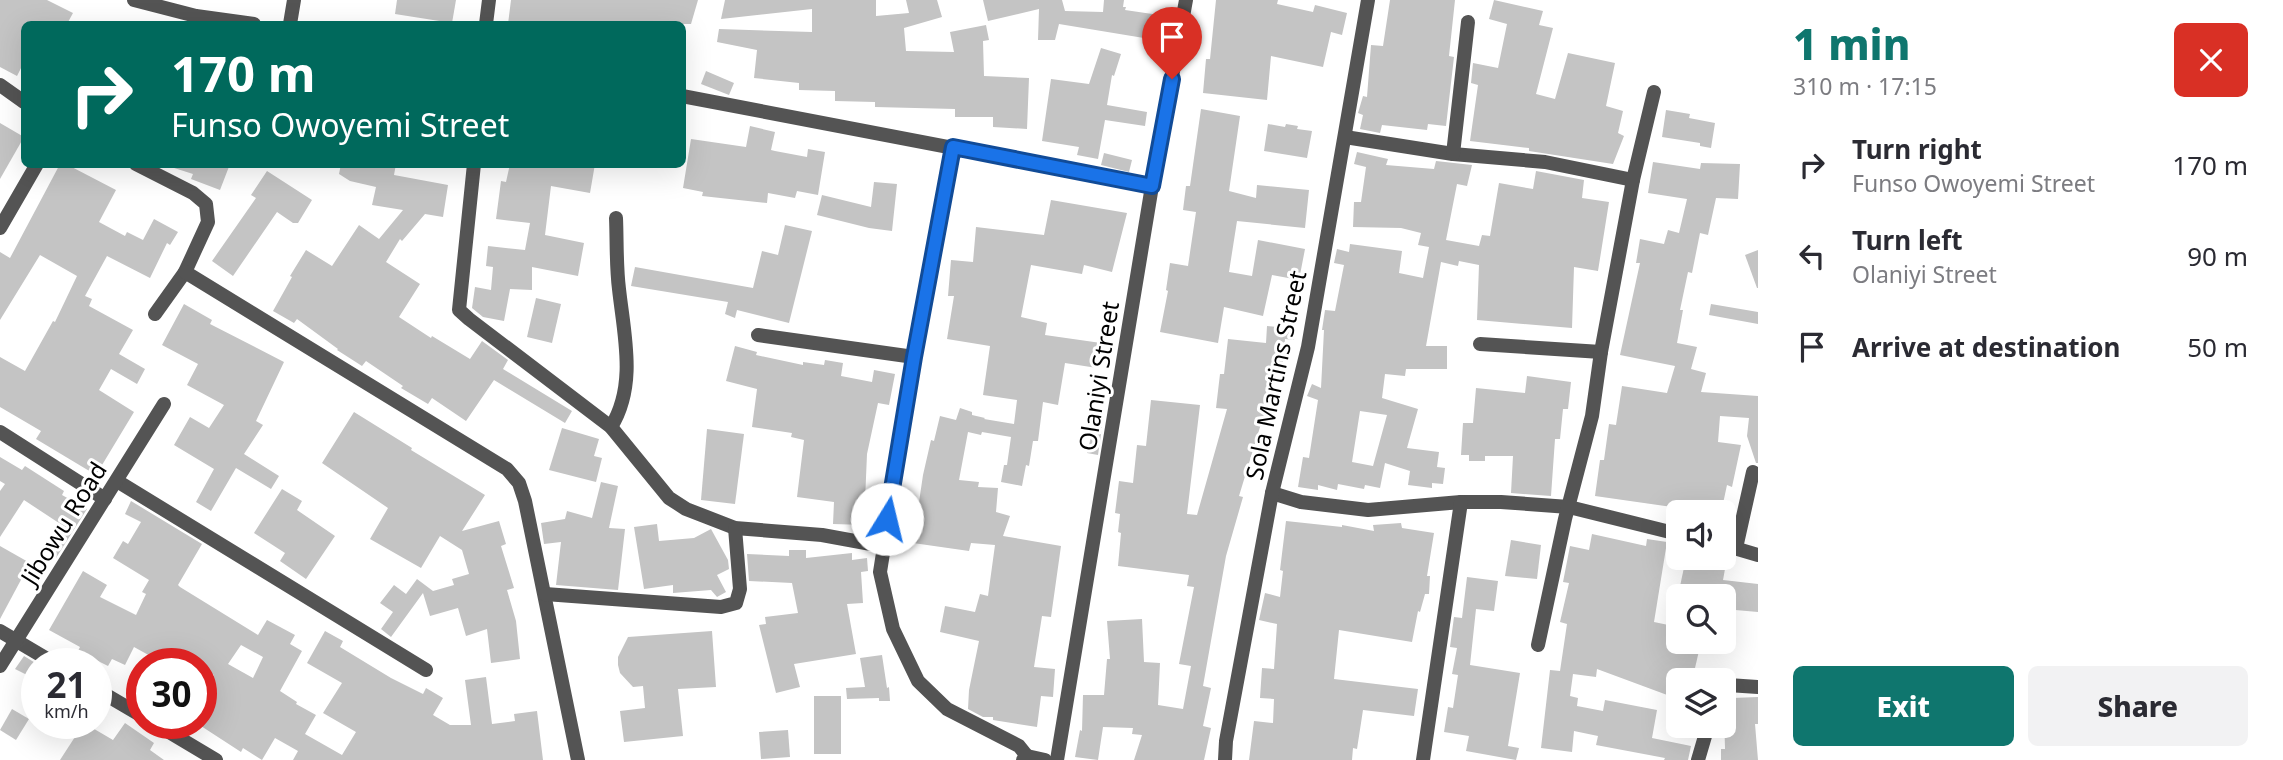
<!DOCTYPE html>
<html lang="en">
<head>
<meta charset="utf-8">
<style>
  body { margin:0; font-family:"Noto Sans",sans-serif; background:#f2f2f3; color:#2b2b33; height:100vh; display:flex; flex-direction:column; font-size:26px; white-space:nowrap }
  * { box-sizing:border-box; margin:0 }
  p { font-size:23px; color:#7c7c81 }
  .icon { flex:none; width:38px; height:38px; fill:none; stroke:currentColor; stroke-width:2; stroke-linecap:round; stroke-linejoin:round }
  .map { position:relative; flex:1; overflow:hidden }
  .sheet { display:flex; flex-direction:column; background:#fff; width:525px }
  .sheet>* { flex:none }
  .hud { position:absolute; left:21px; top:21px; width:665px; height:147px; border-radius:10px; box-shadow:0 7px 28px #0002; background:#00695c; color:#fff; overflow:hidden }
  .tools { position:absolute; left:1666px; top:500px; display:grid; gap:14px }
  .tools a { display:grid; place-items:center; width:70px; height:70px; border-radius:10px; background:#fff; box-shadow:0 7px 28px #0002; font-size:35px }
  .speed { position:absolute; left:21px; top:648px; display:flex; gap:14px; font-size:35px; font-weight:700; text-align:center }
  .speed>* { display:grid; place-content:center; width:91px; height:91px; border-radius:50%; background:#fff; box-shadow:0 7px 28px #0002; line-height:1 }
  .speed small { font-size:18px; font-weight:400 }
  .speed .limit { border:10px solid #d22; background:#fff; color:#111 }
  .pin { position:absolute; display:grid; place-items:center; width:60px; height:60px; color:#fff; margin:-72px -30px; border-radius:50% 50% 50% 0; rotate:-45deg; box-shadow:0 0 7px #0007 }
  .pin .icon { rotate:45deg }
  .me { position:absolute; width:77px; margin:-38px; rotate:9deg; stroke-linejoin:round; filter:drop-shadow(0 0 5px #0008) }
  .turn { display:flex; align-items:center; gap:24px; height:147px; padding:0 35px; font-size:32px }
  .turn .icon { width:91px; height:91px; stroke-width:2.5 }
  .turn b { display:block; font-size:49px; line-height:60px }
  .round { display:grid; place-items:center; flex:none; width:74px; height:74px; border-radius:10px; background:#f2f2f3 }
  .headline { display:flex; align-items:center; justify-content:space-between; height:119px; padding:0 35px }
  h1 { font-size:42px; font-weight:800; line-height:52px; color:#0f766e }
  .button { display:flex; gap:14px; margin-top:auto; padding:14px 35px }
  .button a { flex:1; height:80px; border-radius:10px; background:#0f766e; color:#fff; font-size:28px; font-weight:800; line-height:80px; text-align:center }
  .button a+a { background:#f2f2f3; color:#2b2b33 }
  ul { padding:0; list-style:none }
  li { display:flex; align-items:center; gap:21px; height:91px; padding:0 35px }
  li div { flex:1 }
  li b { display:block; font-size:26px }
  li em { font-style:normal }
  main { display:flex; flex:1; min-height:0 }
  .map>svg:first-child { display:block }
  .building { fill:#c4c4c4; fill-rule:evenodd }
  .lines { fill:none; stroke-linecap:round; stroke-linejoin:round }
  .minor { stroke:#545454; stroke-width:14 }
  .tertiary { stroke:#545454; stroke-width:14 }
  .route-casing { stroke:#114b97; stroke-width:18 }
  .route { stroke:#1a73e8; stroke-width:12 }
  .labels { text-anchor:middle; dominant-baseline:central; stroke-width:6; stroke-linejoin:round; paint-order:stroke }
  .street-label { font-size:24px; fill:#000; stroke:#fff }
</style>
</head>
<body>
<main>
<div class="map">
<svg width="1758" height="760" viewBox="0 0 1758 760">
  <rect width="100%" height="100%" fill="#fff"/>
  <g class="building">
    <polygon points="0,0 47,0 73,13 67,24 24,24 24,62 17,76 0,67"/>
    <polygon points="397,0 456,0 452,23 395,14"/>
    <polygon points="511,0 698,0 691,24 508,24"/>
    <polygon points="725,0 876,0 876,16 909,13 906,0 937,0 942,17 904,28 906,51 954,52 950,32 986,25 989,40 983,41 984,76 1029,78 1027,129 993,127 993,117 955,117 955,109 875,107 875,102 835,101 835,91 799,90 799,83 754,78 757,50 717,42 719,29 812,32 812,9 721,19"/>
    <polygon points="983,0 1062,0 1065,11 1103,12 1104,0 1124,0 1123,7 1126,7 1125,10 1166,16 1162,41 1059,24 1055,40 1038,40 1039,9 988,21"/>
    <polygon points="1216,0 1278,0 1277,4 1313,12 1315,5 1347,13 1342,35 1331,32 1323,67 1271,56 1267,100 1203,93 1206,59 1210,59"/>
    <polygon points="1390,0 1455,0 1449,56 1454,57 1446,126 1428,124 1427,130 1382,125 1380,133 1360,129 1363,115 1358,113 1363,96 1367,97 1371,45 1383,46"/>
    <polygon points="1494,0 1543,11 1539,25 1553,28 1536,94 1555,99 1568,53 1615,63 1606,106 1623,111 1618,133 1624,136 1613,164 1529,151 1529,148 1470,141 1478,85 1471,83 1473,63 1498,68 1507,24 1489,19"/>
    <polygon points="1101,48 1121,54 1114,76 1112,75 1107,105 1147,112 1145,126 1105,120 1098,159 1077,155 1079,147 1042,141 1051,79 1089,84"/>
    <polygon points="706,71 734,83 729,95 701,84"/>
    <polygon points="1201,109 1240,116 1229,191 1256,198 1257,185 1309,190 1305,228 1237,221 1229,272 1252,276 1258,240 1305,249 1299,280 1272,275 1263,316 1224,307 1218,343 1160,332 1168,291 1166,290 1170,263 1188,266 1196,212 1183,210 1186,186 1190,186"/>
    <polygon points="1666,110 1690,114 1689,118 1715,123 1711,148 1700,146 1700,143 1662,137"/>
    <polygon points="0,123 24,137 0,179"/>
    <polygon points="1268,124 1285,127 1286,124 1298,126 1297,129 1312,131 1307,158 1264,151"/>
    <polygon points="750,126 775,132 771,150 775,151 807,157 808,149 825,152 818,195 797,191 795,198 768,193 767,203 702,196 703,192 683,188 691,139 746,147"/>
    <path d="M1357 152 1388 159 1386 165 1434 169 1436 161 1472 165 1467 186 1457 184 1446 240 1479 246 1482 235 1490 236 1499 183 1533 189 1536 171 1584 180 1582 198 1609 202 1598 271 1574 267 1572 328 1477 320 1479 265 1459 261 1458 266 1441 262 1426 346H1447V369H1406L1405 376 1385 374 1382 398 1418 409 1407 448 1439 452 1437 467 1445 468 1443 484 1432 483V488L1408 485 1410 471 1385 463 1380 488 1365 485 1364 489 1338 484 1337 490 1318 485V490L1298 487 1303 457 1309 458 1318 400 1307 396 1312 384 1321 388 1324 330H1322L1325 310 1335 311 1344 265 1334 263 1337 249 1349 252 1350 244 1402 251 1399 273 1423 278 1429 247 1418 245 1421 233 1401 228 1353 227 1354 202H1361L1366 167 1354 164ZM1360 411 1387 415 1373 466 1352 462Z"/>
    <polygon points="1104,153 1132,160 1129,172 1101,165"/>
    <polygon points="1653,162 1700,169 1701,163 1740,164 1738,199 1716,198 1708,235 1700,233 1692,273 1688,272 1680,310 1683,310 1677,343 1697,347 1691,369 1706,373 1701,392 1758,396 1758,463 1756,463 1747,436 1749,418 1720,416 1718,442 1741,445 1732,487 1727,485 1721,513 1677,513 1679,508 1595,496 1600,460 1604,460 1609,424 1616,425 1622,386 1667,393 1675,366 1620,355 1640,263 1636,263 1640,239 1664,244 1668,230 1679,233 1687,199 1648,193"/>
    <polygon points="60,164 66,164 116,190 99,222 125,236 127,232 143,240 154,219 178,232 170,245 167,243 150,278 107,256 85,296 92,299 89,306 133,330 119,354 145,369 137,384 111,369 99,390 134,412 96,475 36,439 41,431 0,407 0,357 25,371 53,321 55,322 77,276 40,255 0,320 0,252 10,258"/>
    <polygon points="171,164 230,164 220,190 191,179 193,174 171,167"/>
    <polygon points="341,164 396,164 394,175 448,185 443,217 425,214 402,241 400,239 386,262 420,284 399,317 431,338 432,336 470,359 482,341 508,360 503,369 572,411 565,423 494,380 466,421 432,398 428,404 401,388 403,386 366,361 362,366 337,350 338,349 297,319 294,323 273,311 292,277 290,276 306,250 332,266 359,225 379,239 403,210 372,205 376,187 350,181 339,174"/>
    <polygon points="510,164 543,164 559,168 560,164 595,164 590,193 551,186 545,235 584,243 578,276 532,267 532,290 510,289 504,321 483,317 472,308 475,287 491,290 493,267 486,266 488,246 525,250 530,223 496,219 501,181 506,182"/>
    <polygon points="267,171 312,200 298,223 293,223 277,212 233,276 212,261 256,198 251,195"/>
    <polygon points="874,182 897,184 892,231 869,228 817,215 822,195 871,207"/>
    <polygon points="1051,200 1127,213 1112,272 1084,265 1082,274 1031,265 1021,317 1047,323 1045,335 1101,343 1097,368 1065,363 1058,405 1043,402 1038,441 1033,441 1029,466 1026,465 1022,486 1001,482 1004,465 1007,465 1011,437 982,432 981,435 968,432 959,480 979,482 978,487 998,488 996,512 1010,516 1003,536 1061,546 1051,617 1042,616 1034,667 1055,669 1053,697 1041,696 1037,727 993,720 993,717 983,717 968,709 969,690 979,641 940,632 945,606 975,612 980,594 988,596 995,545 971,543 969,551 913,543 923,475 931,440 934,441 940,416 956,420 960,408 972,412 972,415 985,418 984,419 1014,424 1017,400 983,395 990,346 947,339 954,296 948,296 951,260 973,262 976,227 1044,235"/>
    <polygon points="785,225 812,231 789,323 737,310 735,318 725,314 728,302 631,286 635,267 753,288 762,251 778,255"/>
    <polygon points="1758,250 1758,288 1757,288 1745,255"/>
    <polygon points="536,298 561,304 552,343 527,337"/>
    <polygon points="184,304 212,320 210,324 284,362 256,421 263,425 244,454 279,476 271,489 236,468 211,511 196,502 214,469 174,445 190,417 209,428 224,405 187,385 198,364 162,345"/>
    <polygon points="1711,304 1758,312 1758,324 1709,315"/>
    <polygon points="1267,326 1295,329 1294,340 1285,339 1282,373 1269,372 1264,414 1239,496 1243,497 1226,556 1203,686 1211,688 1203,726 1211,728 1204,760 1134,760 1142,735 1132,734 1133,728 1103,727 1098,760 1075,757 1080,730 1082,731 1083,695 1104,695 1107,659 1110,659 1107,621 1142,619 1144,662 1160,663 1158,705 1183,709 1191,666 1179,664 1194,587 1187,586 1189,575 1118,566 1121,533 1118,532 1120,514 1115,513 1119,481 1133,483 1137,445 1146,446 1151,400 1200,405 1187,514 1197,515 1227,409 1216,408 1220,374 1224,374 1228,339 1266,343"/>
    <polygon points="735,346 757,352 756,355 803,365 803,362 824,365 825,360 843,363 841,376 872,382 874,370 895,374 889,405 878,403 867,454 864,525 833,524 834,502 797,497 804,440 791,437 792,433 752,427 757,389 726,381"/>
    <polygon points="1527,376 1571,382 1568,409 1563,409 1560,439 1555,439 1551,496 1511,493 1513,456 1485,456 1485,461 1469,461 1469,455 1461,455 1463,423 1473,423 1476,388 1525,393"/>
    <polygon points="354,412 412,448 411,450 485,495 462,531 499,521 506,544 501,546 514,588 507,590 516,621 520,659 491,663 487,629 466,636 458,608 430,616 423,593 391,637 381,629 393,612 380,603 394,585 406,594 417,579 433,591 454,585 452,579 469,574 462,550 440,536 421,568 370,539 388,508 322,463"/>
    <polygon points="1094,425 1102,427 1098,455 1087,453"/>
    <polygon points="562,428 599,439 594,456 602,458 596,482 549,470"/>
    <polygon points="707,429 744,434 735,504 701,500"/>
    <polygon points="0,457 22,470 25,466 64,491 62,495 87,509 56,558 49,553 65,527 24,500 0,537 0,491 5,484 0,481"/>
    <polygon points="601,482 618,486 609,528 625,529 618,590 556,585 561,542 544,544 541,523 565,519 567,511 592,518"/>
    <polygon points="282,489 302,501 297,510 335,536 306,579 280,561 285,553 254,533"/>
    <path d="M131 501 202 544 178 585 180 587 258 635 267 620 295 635 290 644 302 651 280 691 297 702 296 704 316 715 305 734 342 755 356 732 323 713 342 683 307 663 325 631 343 641 340 647 391 678 423 694 426 688 443 698 433 715 450 725H471L465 680 486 677 492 724 515 721 514 714 537 711 543 760H293L298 751 275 738 262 760 243 748 241 752 201 726V697L214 675 201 668V663H192L183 659 180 663H163L134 647 125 665 112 659 108 666 78 651 80 647 49 630 83 571 107 585 100 597 136 615 146 594 142 592 149 580 113 558 123 541 128 544 141 522 125 514ZM241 645 263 657 253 678 228 664Z"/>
    <polygon points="1286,521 1342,527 1342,525 1374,531 1373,525 1401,523 1402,528 1434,533 1427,576 1430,576 1429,594 1425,594 1420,612 1418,611 1412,642 1339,630 1334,679 1418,689 1414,716 1363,710 1357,749 1353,748 1352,760 1249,760 1254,721 1273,723 1274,699 1260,698 1262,668 1274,669 1277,624 1259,620 1265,593 1280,597 1283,571 1280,570"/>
    <polygon points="657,524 659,541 694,538 711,529 728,560 729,569 717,575 726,592 717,597 711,590 673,593 673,585 644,589 634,527"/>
    <polygon points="1592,534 1646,546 1647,539 1667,542 1654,622 1678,627 1678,642 1701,642 1692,681 1678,681 1678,699 1597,669 1596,677 1573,674 1570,696 1578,698 1577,706 1603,711 1605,700 1657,710 1652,738 1691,746 1688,760 1664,760 1665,758 1596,745 1598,736 1574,731 1572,752 1541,748 1550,670 1560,671 1567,624 1560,622 1569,583 1563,582 1570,546 1589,550"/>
    <polygon points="1511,540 1541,545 1537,579 1505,576"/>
    <polygon points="0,546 30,563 0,619"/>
    <polygon points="789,550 806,550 806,558 852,553 852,560 867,558 868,571 861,572 863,603 847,604 856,654 794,664 800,687 776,693 759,625 766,624 765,617 798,613 792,583 749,581 747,554 789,556"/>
    <polygon points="1686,558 1727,558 1723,580 1758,584 1758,612 1724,609 1724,597 1704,594 1704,597 1679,591"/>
    <polygon points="1467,577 1498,581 1494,611 1476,609 1470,665 1520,673 1508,746 1519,748 1516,760 1466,751 1469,736 1444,732 1448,707 1453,708 1458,675 1452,674 1457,648 1450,647 1454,617 1462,618"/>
    <polygon points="712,631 716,687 678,689 683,736 624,742 620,711 645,708 643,686 633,687 620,673 618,665 618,657 628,637"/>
    <polygon points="882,655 887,688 889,687 890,701 879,701 879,698 847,699 846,688 865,687 860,658"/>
    <polygon points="24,656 37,664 37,680 15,669"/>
    <rect x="814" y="696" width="27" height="58"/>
    <polygon points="1758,697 1758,724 1755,724 1758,760 1721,760 1721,749 1725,749 1724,710 1734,710 1733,698"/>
    <polygon points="12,709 29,719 16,740 0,730"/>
    <polygon points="84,723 113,740 125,723 154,743 150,750 164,760 60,760"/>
    <polygon points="788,730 790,757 761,759 759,732"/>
  </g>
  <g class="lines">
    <g class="minor">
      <polyline points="134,0 196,16 254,24"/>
      <polyline points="290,24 294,0"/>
      <polyline points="486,24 489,0"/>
      <polyline points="0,85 24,102"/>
      <polyline points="682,96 1152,186"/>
      <polyline points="1345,137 1453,154 1545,162 1633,180"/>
      <polyline points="953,147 914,357 880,572 893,629 918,681 947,709 1019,746 1027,756"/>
      <polyline points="1453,154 1468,22"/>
      <polyline points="136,164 193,193 206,204 208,222 185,272 155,314"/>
      <polyline points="474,164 459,310 469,319 611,427 669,498 686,509 735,528 822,535 882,546"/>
      <polyline points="0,228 37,164"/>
      <polyline points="185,272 507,469 519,483 525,501 578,760"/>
      <polyline points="758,335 914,357"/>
      <polyline points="1480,344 1601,352"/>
      <path d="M611 427C637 385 624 335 619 289 616 265 617 241 616 218"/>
      <polyline points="0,432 105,499"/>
      <polyline points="117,481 426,670"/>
      <polyline points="1272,493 1301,502 1368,510 1461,502 1501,502 1569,507 1678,534"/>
      <polyline points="1724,545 1758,555"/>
      <polyline points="1736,548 1753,472"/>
      <polyline points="545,594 721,607 736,603 740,589 735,528"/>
      <polyline points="0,631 54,663"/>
      <polyline points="1538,645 1565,519 1592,416 1601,352 1633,180 1654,92"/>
      <polyline points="0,666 164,404"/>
      <polyline points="1724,688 1728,685 1758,687"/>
      <polyline points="96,689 142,716"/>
      <polyline points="154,723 216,760"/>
      <polyline points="1023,760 1027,756 1045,760"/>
      <polyline points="1225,760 1226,741 1272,493 1308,347 1368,0"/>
      <polyline points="1423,760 1461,502"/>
      <polyline points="1698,760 1708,726"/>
    </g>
    <polyline class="tertiary" points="1057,760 1152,186 1186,0"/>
  </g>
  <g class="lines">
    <g class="route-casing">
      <polyline id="route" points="887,519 914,357 953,147 1152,186 1172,79"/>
    </g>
    <use href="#route" class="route"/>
  </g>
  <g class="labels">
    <g class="street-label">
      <text transform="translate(1275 375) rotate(-78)">Sola Martins Street</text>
      <text transform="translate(1098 376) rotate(-81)">Olaniyi Street</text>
      <text transform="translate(63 523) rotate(-58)">Jibowu Road</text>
    </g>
  </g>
</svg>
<div class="tools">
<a><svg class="icon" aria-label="sound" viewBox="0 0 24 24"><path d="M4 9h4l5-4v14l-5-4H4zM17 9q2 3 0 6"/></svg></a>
<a><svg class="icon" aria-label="search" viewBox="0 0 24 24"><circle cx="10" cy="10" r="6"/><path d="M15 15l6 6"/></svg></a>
<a><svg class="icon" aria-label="layers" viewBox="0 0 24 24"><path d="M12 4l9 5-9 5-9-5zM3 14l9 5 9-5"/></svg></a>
</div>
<div class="speed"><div>21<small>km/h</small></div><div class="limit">30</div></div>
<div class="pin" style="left:1172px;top:79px;background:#d93025"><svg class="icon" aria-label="arrive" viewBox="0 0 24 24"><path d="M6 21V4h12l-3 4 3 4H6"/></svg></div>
<svg class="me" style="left:887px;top:519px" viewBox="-20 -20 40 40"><circle r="19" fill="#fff"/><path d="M0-13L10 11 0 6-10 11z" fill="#1a73e8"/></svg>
<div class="hud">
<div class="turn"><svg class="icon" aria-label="right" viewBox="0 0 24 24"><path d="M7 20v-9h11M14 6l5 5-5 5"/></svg><div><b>170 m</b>Funso Owoyemi Street</div></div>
</div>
</div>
<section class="sheet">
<div class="headline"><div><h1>1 min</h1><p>310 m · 17:15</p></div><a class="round" style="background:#d93025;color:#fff"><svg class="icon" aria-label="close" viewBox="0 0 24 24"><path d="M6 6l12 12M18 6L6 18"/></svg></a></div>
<ul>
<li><svg class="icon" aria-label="right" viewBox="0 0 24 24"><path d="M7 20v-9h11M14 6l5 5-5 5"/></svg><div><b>Turn right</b><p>Funso Owoyemi Street</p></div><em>170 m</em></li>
<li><svg class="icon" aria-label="left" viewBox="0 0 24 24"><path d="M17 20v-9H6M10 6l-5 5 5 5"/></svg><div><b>Turn left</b><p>Olaniyi Street</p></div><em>90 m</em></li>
<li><svg class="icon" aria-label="arrive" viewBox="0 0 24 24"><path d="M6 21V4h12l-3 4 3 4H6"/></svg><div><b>Arrive at destination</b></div><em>50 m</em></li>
</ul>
<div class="button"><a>Exit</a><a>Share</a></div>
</section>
</main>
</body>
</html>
